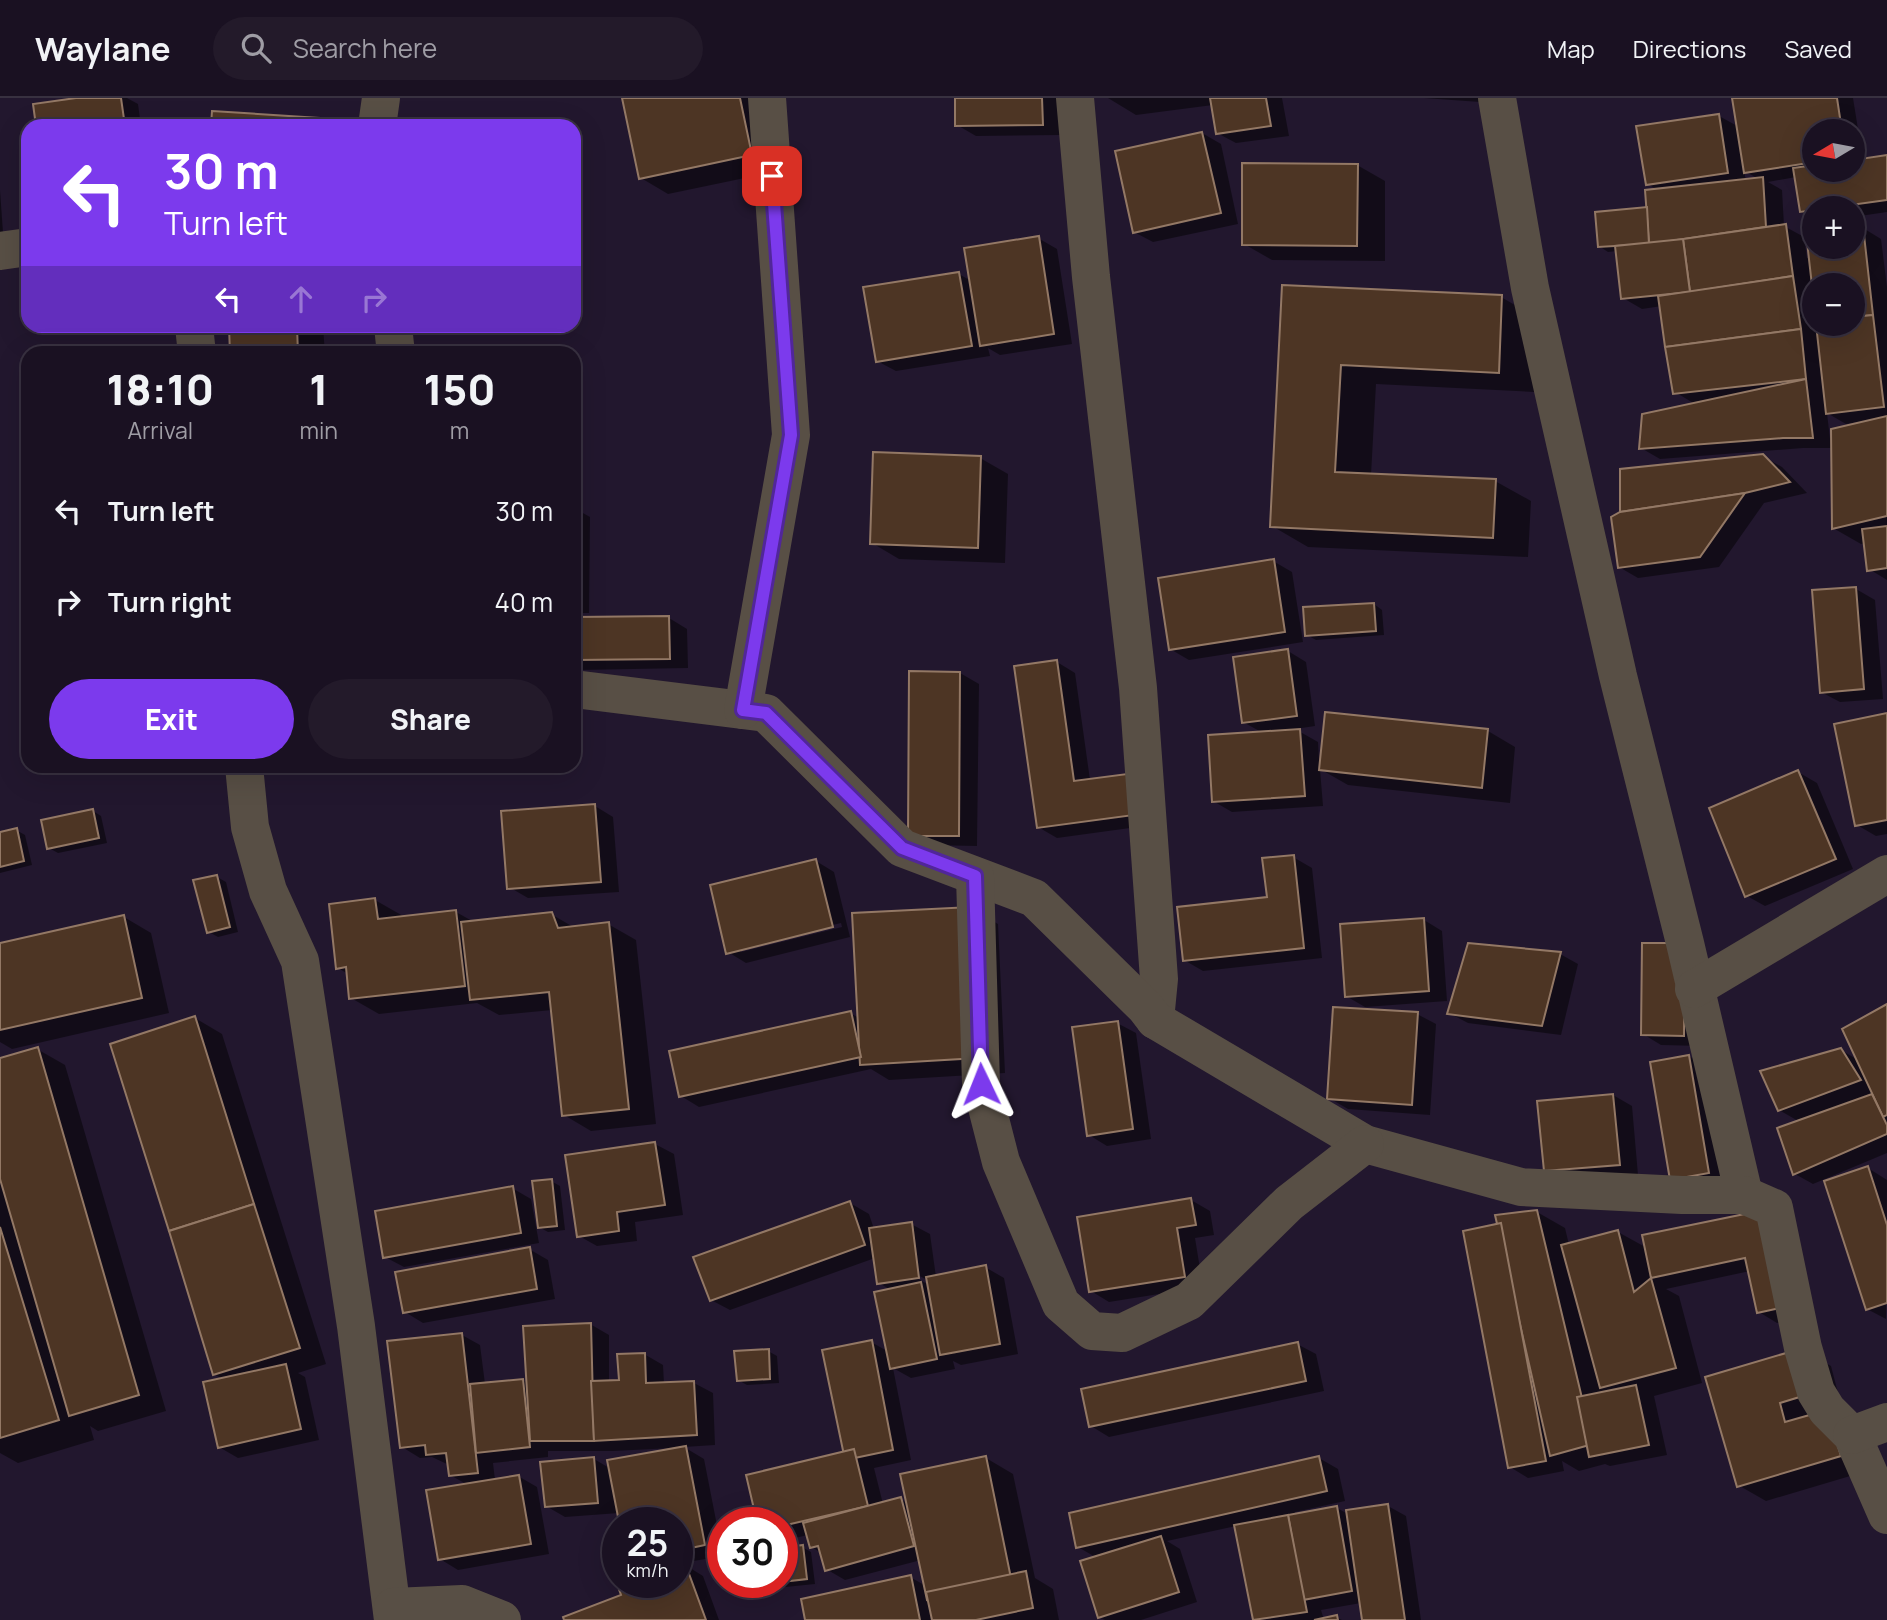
<!DOCTYPE html>
<html lang="en">
<head>
<meta charset="utf-8">
<style>
  body { margin:0; font-family:Manrope,sans-serif; background:#231a2a; color:#f1f3f6; height:100vh; display:flex; flex-direction:column; font-size:26px; white-space:nowrap }
  * { box-sizing:border-box; margin:0 }
  p { font-size:23px; color:#9f9da5 }
  .icon { flex:none; width:38px; height:38px; fill:none; stroke:currentColor; stroke-width:2; stroke-linecap:round; stroke-linejoin:round }
  .map { position:relative; flex:1; overflow:hidden }
  .details { position:absolute; left:21px; top:248px; width:560px; height:427px; display:flex; flex-direction:column; background:#1a1122; border-radius:21px; box-shadow:0 7px 28px #0002,0 0 0 2px #383140 }
  .details>* { flex:none }
  .hud { position:absolute; left:21px; top:21px; width:560px; height:214px; border-radius:21px; box-shadow:0 7px 28px #0002,0 0 0 2px #383140; background:#7c3aed; color:#fff; overflow:hidden }
  .needle { width:46px; rotate:260deg }
  .fabs { position:absolute; left:1802px; top:21px; display:grid; gap:14px }
  .fabs a { display:grid; place-items:center; width:63px; height:63px; border-radius:50%; background:#1a1122; box-shadow:0 7px 28px #0002,0 0 0 2px #383140; font-size:35px }
  .speed { position:absolute; left:602px; top:1409px; display:flex; gap:14px; font-size:35px; font-weight:700; text-align:center }
  .speed>* { display:grid; place-content:center; width:91px; height:91px; border-radius:50%; background:#1a1122; box-shadow:0 7px 28px #0002,0 0 0 2px #383140; line-height:1 }
  .speed small { font-size:18px; font-weight:400 }
  .speed .limit { border:10px solid #d22; background:#fff; color:#111 }
  .pin { position:absolute; display:grid; place-items:center; width:60px; height:60px; color:#fff; margin:-30px; border-radius:14px; box-shadow:0 4px 10px #0006 }
  .me { position:absolute; width:77px; margin:-38px; rotate:358deg; stroke-linejoin:round; filter:drop-shadow(0 0 5px #0008) }
  .turn { display:flex; align-items:center; gap:24px; height:147px; padding:0 28px; font-size:32px }
  .turn .icon { width:91px; height:91px; stroke-width:2.5 }
  .turn b { display:block; font-size:49px; line-height:60px }
  .lanes { display:flex; align-items:center; height:66px; padding:0 28px; background:#0003; justify-content:center; gap:35px; direction:ltr }
  .lanes .off { opacity:.35 }
  .eta { display:flex; justify-content:space-evenly; align-items:center; height:119px; text-align:center }
  .eta b { font-size:42px; font-weight:800; line-height:49px }
  .cta { display:flex; gap:14px; margin-top:auto; padding:14px 28px }
  .cta a { flex:1; height:80px; border-radius:42px; background:#7c3aed; color:#fff; font-size:28px; font-weight:800; line-height:80px; text-align:center }
  .cta a+a { background:#231a2a; color:#f1f3f6 }
  ul { padding:0; list-style:none }
  li { display:flex; align-items:center; gap:21px; height:91px; padding:0 28px }
  li div { flex:1 }
  li b { display:block; font-size:26px }
  li em { font-style:normal }
  header { display:flex; align-items:center; gap:42px; box-sizing:border-box; height:98px; padding:0 35px; background:#1a1122; border-bottom:2px solid #383140 }
  header strong { font-size:33px }
  nav { display:flex; gap:38px; margin-inline-start:auto; font-size:24px }
  .search { width:490px; height:63px; background:#231a2a; display:flex; align-items:center; gap:18px; box-sizing:border-box; padding:0 24px; border-radius:38px; color:#9f9da5; font-size:26px }
  .map>svg:first-child { display:block }
  .shadow { fill:#0007; fill-rule:evenodd }
  .building { fill:#4d3524; stroke:#937865; stroke-width:2 }
  .lines { fill:none; stroke-linecap:round; stroke-linejoin:round }
  .street { stroke:#584f45; stroke-width:38 }
  .route-casing { stroke:#51269a; stroke-width:18 }
  .route { stroke:#7c3aed; stroke-width:12 }
</style>
</head>
<body>
<header>
<strong>Waylane</strong>
<div class="search"><svg class="icon" aria-label="search" viewBox="0 0 24 24"><circle cx="10" cy="10" r="6"/><path d="M15 15l6 6"/></svg>Search here</div>
<nav><a>Map</a><a>Directions</a><a>Saved</a></nav>
</header>
<div class="map">
<svg width="1887" height="1522" viewBox="0 0 1887 1522">
  <rect width="100%" height="100%" fill="#22172e"/>
  <g class="shadow">
    <polygon points="88,0 127,0 138,6 141,28 38,28"/>
    <polygon points="624,0 764,0 779,73 668,96 641,80"/>
    <polygon points="957,0 1060,0 1061,37 976,38 957,27"/>
    <polygon points="1108,0 1282,0 1289,38 1236,45 1217,35 1213,7 1136,17"/>
    <polygon points="1424,0 1480,0 1480,4"/>
    <path d="M1734 0H1853L1863 62 1887 59V114L1853 119V110H1815V121L1801 113 1796 79 1768 84 1782 92 1784 128 1804 139 1807 160H1810L1815 149H1853L1863 130 1881 141 1887 189V482L1869 471 1866 445 1861 446 1833 430V350H1803L1660 361 1641 350 1695 306 1675 294 1662 208 1642 211 1623 200 1617 153 1608 154 1599 148 1648 111 1659 93 1648 86 1719 18 1739 29ZM1815 33H1853V72H1815ZM1744 73 1759 81 1746 83ZM1815 187H1853V226H1815ZM1827 315 1846 326 1858 324 1859 327 1830 341Z"/>
    <polygon points="335,23 344,28 213,28"/>
    <polygon points="1202,35 1221,46 1238,126 1153,144 1134,134"/>
    <polygon points="1357,67 1385,83 1385,163 1272,162 1244,146"/>
    <polygon points="0,92 4,149 0,150"/>
    <polygon points="1038,140 1057,151 1072,246 1000,257 988,250 990,258 896,273 877,263 959,176 971,183"/>
    <polygon points="1283,188 1501,199 1537,220 1534,294 1376,286 1371,377 1495,383 1531,403 1528,459 1308,449 1272,428"/>
    <polygon points="230,228 323,228 325,256 232,256"/>
    <polygon points="1762,358 1782,369 1807,395 1764,405 1719,469 1638,480 1619,469"/>
    <polygon points="980,360 1008,376 1005,465 899,461 872,445"/>
    <polygon points="574,410 590,419 589,515 574,515"/>
    <polygon points="1273,463 1292,474 1303,544 1189,562 1170,551"/>
    <polygon points="1856,491 1875,502 1883,601 1840,604 1821,594"/>
    <polygon points="1374,506 1382,512 1384,537 1316,542 1307,537"/>
    <polygon points="669,520 687,531 688,570 578,572 574,569 574,521"/>
    <polygon points="1288,553 1306,564 1315,628 1295,631 1318,644 1319,662 1488,633 1515,649 1510,705 1348,687 1320,671 1323,708 1232,714 1213,703 1263,635 1243,624"/>
    <polygon points="1057,564 1075,575 1090,682 1152,727 1057,740 1038,729"/>
    <polygon points="960,575 979,586 977,748 928,747 909,737"/>
    <polygon points="1887,617 1887,736 1876,738 1857,727"/>
    <polygon points="1798,674 1817,685 1853,771 1765,808 1747,798"/>
    <polygon points="595,708 613,719 619,794 528,800 509,789"/>
    <polygon points="93,713 101,718 107,745 58,755 49,750"/>
    <polygon points="16,732 25,737 32,767 0,775 0,736"/>
    <polygon points="1293,759 1312,770 1322,860 1203,873 1184,862 1269,800"/>
    <path d="M816 763 834 774 850 839 746 865 728 854ZM841 825 842 829 741 854V850Z"/>
    <polygon points="217,779 226,784 238,834 218,839 209,834"/>
    <polygon points="375,802 403,818 403,820 456,814 474,824 551,816 575,830 608,826 636,842 656,1026 591,1033 564,1017 552,912 499,917 477,905 379,916 351,900 348,876 338,870"/>
    <polygon points="970,810 998,826 1005,975 889,982 871,971 699,1009 681,998 850,915 859,920"/>
    <polygon points="124,819 151,835 169,915 12,951 0,944 0,847"/>
    <polygon points="1424,822 1442,833 1447,903 1365,909 1346,898"/>
    <polygon points="1684,847 1702,948 1661,947 1643,936"/>
    <polygon points="1560,856 1578,866 1561,937 1468,925 1449,915"/>
    <polygon points="1887,908 1887,1055 1813,1086 1795,1076 1800,1024 1779,1012 1841,952 1858,962"/>
    <polygon points="1417,916 1436,926 1430,1017 1348,1011 1329,1000"/>
    <polygon points="195,920 222,936 326,1266 298,1275 305,1279 319,1342 238,1360 219,1349 224,1282 214,1276"/>
    <polygon points="1117,925 1136,935 1151,1041 1107,1048 1089,1037"/>
    <polygon points="37,951 65,967 166,1313 98,1333 90,1328 94,1342 18,1365 0,1355 0,962"/>
    <polygon points="1689,958 1707,969 1727,1085 1690,1092"/>
    <polygon points="1613,997 1632,1008 1638,1077 1546,1072"/>
    <polygon points="655,1046 674,1056 683,1117 635,1124 637,1143 597,1148 579,1138"/>
    <polygon points="1868,1070 1887,1082 1886,1221 1867,1211"/>
    <polygon points="551,1083 560,1088 565,1132 548,1134 539,1129"/>
    <polygon points="512,1090 531,1101 539,1145 404,1169 385,1159"/>
    <polygon points="1191,1102 1210,1113 1214,1137 1195,1140 1203,1189 1109,1204 1091,1193"/>
    <path d="M850 1105 869 1116 874 1131 911 1126 930 1136 936 1179 985 1169 1004 1180 1018 1256 961 1267 953 1263 955 1271 911 1280 893 1270 911 1362 874 1370 883 1406 900 1401 909 1406 986 1360 1013 1376 1035 1480 1053 1491 1059 1522H807L910 1479 926 1488 921 1462 845 1482 826 1471 821 1455 812 1449 808 1437 782 1443V1424H759L748 1378 845 1355 871 1244 889 1254 891 1192 879 1185 875 1160 730 1212 711 1202ZM912 1174 929 1183V1187L911 1177Z"/>
    <polygon points="1537,1114 1565,1130 1569,1147 1618,1134 1647,1150 1792,1123 1812,1218 1777,1225 1759,1214 1750,1173 1666,1191 1679,1198 1702,1285 1654,1298 1667,1357 1610,1368 1605,1366 1579,1373 1562,1363 1564,1373 1528,1380 1510,1369 1499,1127"/>
    <polygon points="529,1151 548,1162 555,1201 423,1225 405,1214"/>
    <polygon points="590,1226 609,1237 609,1284 620,1284 644,1256 663,1267 664,1286 694,1285 713,1295 715,1347 684,1349 704,1361 723,1458 682,1465 703,1478 719,1522 566,1522 677,1484 677,1424 621,1424 619,1415 565,1419 546,1408 594,1361 611,1371 674,1352 673,1350 613,1353 548,1353 548,1359 493,1365 495,1382 518,1378 537,1389 549,1456 458,1472 440,1461 468,1387 450,1377 449,1367 432,1359 420,1360 402,1349 462,1237 480,1247 485,1286 523,1282 528,1285"/>
    <polygon points="1297,1246 1316,1256 1324,1293 1109,1339 1091,1328"/>
    <polygon points="1803,1252 1831,1268 1842,1310 1867,1373 1766,1403 1738,1387"/>
    <polygon points="768,1253 777,1258 779,1285 747,1287 738,1282"/>
    <polygon points="1319,1360 1338,1371 1345,1403 1295,1414 1295,1417 1337,1410 1348,1416 1388,1408 1406,1418 1421,1522 1363,1522 1361,1505 1321,1512 1324,1522 1336,1519 1342,1522 1254,1522 1236,1428 1167,1443 1180,1451 1197,1504 1141,1522 1105,1522 1099,1519 1097,1460 1078,1449"/>
    <polygon points="802,1449 811,1454 815,1486 766,1491 757,1486 757,1484 782,1484 782,1451"/>
  </g>
  <g class="building">
    <polygon points="76,0 121,0 125,28 36,28 33,6"/>
    <polygon points="622,0 740,0 752,57 639,81"/>
    <polygon points="955,0 1042,0 1043,27 955,28"/>
    <polygon points="1210,0 1266,0 1271,28 1216,36"/>
    <polygon points="1732,0 1837,0 1842,33 1815,33 1815,64 1744,75"/>
    <polygon points="212,13 335,21 335,28 211,28"/>
    <polygon points="1719,16 1728,75 1646,87 1636,28"/>
    <polygon points="1202,34 1221,115 1133,135 1115,53"/>
    <polygon points="1887,57 1887,102 1800,114 1793,70 1815,67 1815,72 1853,72 1853,62"/>
    <polygon points="1242,65 1358,66 1357,148 1242,147"/>
    <polygon points="1763,79 1766,129 1649,146 1645,92"/>
    <polygon points="1647,109 1649,146 1598,149 1595,114"/>
    <polygon points="1786,126 1793,178 1690,194 1683,141"/>
    <polygon points="1863,128 1873,217 1853,219 1853,187 1815,187 1815,214 1806,135 1815,134 1815,149 1853,149 1853,129"/>
    <polygon points="1039,138 1054,236 980,248 964,150"/>
    <polygon points="1683,141 1690,194 1621,201 1615,148"/>
    <polygon points="959,174 972,248 876,264 863,189"/>
    <polygon points="1793,178 1801,231 1665,249 1658,198"/>
    <polygon points="1282,187 1502,197 1499,275 1341,267 1335,374 1496,381 1493,440 1270,429"/>
    <polygon points="1873,217 1884,309 1826,316 1816,226 1853,226 1853,219"/>
    <polygon points="229,228 297,228 298,256 230,256"/>
    <polygon points="1801,231 1806,281 1673,296 1665,249"/>
    <polygon points="1806,281 1813,340 1783,340 1639,351 1642,316"/>
    <polygon points="1887,318 1887,418 1832,431 1831,331"/>
    <polygon points="873,354 981,358 978,450 870,446"/>
    <polygon points="1763,356 1790,384 1745,395 1620,414 1620,371"/>
    <polygon points="1745,395 1700,459 1618,470 1611,419 1620,414"/>
    <polygon points="1887,428 1887,470 1867,473 1862,431"/>
    <polygon points="1274,461 1285,534 1169,552 1158,480"/>
    <polygon points="1856,489 1864,591 1820,595 1812,492"/>
    <polygon points="1374,505 1376,533 1305,538 1303,509"/>
    <polygon points="669,518 670,561 574,562 574,519"/>
    <polygon points="1288,551 1297,618 1242,625 1233,559"/>
    <polygon points="1057,562 1074,683 1127,676 1134,717 1037,730 1014,568"/>
    <polygon points="909,573 960,574 959,738 908,738"/>
    <polygon points="1325,614 1488,631 1482,690 1319,672"/>
    <polygon points="1887,615 1887,722 1855,728 1834,626"/>
    <polygon points="1300,631 1305,698 1212,704 1208,637"/>
    <polygon points="1798,672 1836,761 1745,799 1709,710"/>
    <polygon points="595,706 601,784 507,791 501,713"/>
    <polygon points="93,711 99,740 47,751 41,722"/>
    <polygon points="17,730 24,763 0,769 0,734"/>
    <polygon points="1294,757 1304,850 1183,863 1177,809 1267,799 1262,760"/>
    <polygon points="816,761 833,829 726,856 710,787"/>
    <polygon points="217,777 230,829 207,835 193,782"/>
    <polygon points="375,800 378,821 456,812 465,888 349,901 346,869 336,871 329,806"/>
    <polygon points="971,809 978,960 860,967 852,815"/>
    <polygon points="552,814 558,830 609,824 629,1011 562,1018 549,894 470,902 461,824"/>
    <polygon points="124,817 142,900 0,932 0,845"/>
    <polygon points="1424,820 1429,893 1345,899 1340,826"/>
    <polygon points="1468,845 1561,854 1542,928 1447,916"/>
    <polygon points="1642,845 1685,845 1684,938 1641,937"/>
    <polygon points="1887,906 1887,1017 1883,1019 1842,931"/>
    <polygon points="1333,909 1418,914 1412,1007 1327,1001"/>
    <polygon points="851,913 861,959 679,999 669,953"/>
    <polygon points="195,918 254,1106 169,1133 110,946"/>
    <polygon points="1118,923 1133,1031 1087,1038 1072,929"/>
    <polygon points="38,949 139,1297 69,1318 0,1081 0,960"/>
    <polygon points="1841,950 1861,982 1778,1013 1760,973"/>
    <polygon points="1689,957 1709,1075 1670,1082 1650,964"/>
    <polygon points="1613,996 1620,1067 1544,1073 1537,1003"/>
    <polygon points="1872,996 1887,1027 1887,1036 1793,1077 1777,1030"/>
    <polygon points="655,1044 665,1107 617,1114 619,1133 577,1139 565,1057"/>
    <polygon points="1868,1068 1887,1127 1887,1205 1866,1212 1824,1083"/>
    <polygon points="552,1081 557,1128 538,1130 532,1083"/>
    <polygon points="513,1088 521,1135 383,1160 375,1113"/>
    <polygon points="1191,1100 1196,1127 1177,1130 1185,1179 1089,1194 1077,1119"/>
    <polygon points="850,1103 865,1147 710,1203 693,1159"/>
    <polygon points="254,1106 300,1250 213,1277 169,1133"/>
    <polygon points="1774,1110 1794,1207 1757,1215 1745,1160 1651,1180 1642,1137"/>
    <polygon points="1537,1112 1593,1346 1550,1358 1495,1117"/>
    <polygon points="912,1124 919,1180 877,1186 869,1130"/>
    <polygon points="1501,1125 1546,1363 1508,1370 1463,1133"/>
    <polygon points="0,1129 59,1322 0,1340"/>
    <polygon points="1618,1132 1634,1194 1651,1180 1676,1270 1600,1290 1561,1147"/>
    <polygon points="530,1149 537,1191 403,1215 395,1174"/>
    <polygon points="986,1167 1000,1246 940,1257 926,1179"/>
    <polygon points="921,1184 937,1261 890,1271 874,1194"/>
    <polygon points="591,1225 594,1343 530,1343 523,1228"/>
    <polygon points="462,1235 478,1375 449,1378 446,1355 426,1357 425,1347 400,1350 387,1243"/>
    <polygon points="872,1242 893,1352 845,1362 822,1252"/>
    <polygon points="1298,1244 1306,1283 1089,1329 1081,1291"/>
    <polygon points="1803,1250 1816,1294 1780,1305 1785,1324 1827,1312 1841,1358 1737,1389 1705,1279"/>
    <polygon points="769,1251 770,1281 737,1283 734,1253"/>
    <polygon points="645,1255 646,1285 694,1283 697,1337 594,1343 591,1283 619,1282 617,1256"/>
    <polygon points="286,1266 301,1331 218,1350 203,1284"/>
    <polygon points="523,1281 530,1349 476,1355 470,1286"/>
    <polygon points="1636,1287 1649,1347 1589,1359 1577,1299"/>
    <polygon points="686,1348 705,1447 677,1453 677,1424 619,1424 607,1362"/>
    <polygon points="854,1351 868,1408 782,1428 782,1424 757,1424 746,1377"/>
    <polygon points="986,1358 1012,1485 927,1502 900,1376"/>
    <polygon points="1319,1358 1327,1393 1076,1450 1069,1415"/>
    <polygon points="594,1359 598,1405 545,1409 540,1364"/>
    <polygon points="519,1377 531,1446 438,1462 426,1392"/>
    <polygon points="901,1399 914,1448 825,1473 818,1448 810,1450 803,1425"/>
    <polygon points="1388,1406 1405,1522 1362,1522 1346,1412"/>
    <polygon points="1337,1408 1352,1493 1303,1502 1288,1417"/>
    <polygon points="1288,1417 1307,1514 1253,1522 1234,1427"/>
    <polygon points="1161,1438 1179,1494 1098,1520 1080,1463"/>
    <polygon points="803,1447 807,1481 756,1487 755,1484 782,1484 782,1450"/>
    <polygon points="677,1464 685,1465 706,1522 564,1522 563,1519 621,1497 616,1483 618,1483 677,1484"/>
    <polygon points="1026,1473 1033,1510 976,1522 932,1522 926,1494"/>
    <polygon points="911,1477 920,1522 805,1522 801,1501"/>
    <polygon points="1337,1517 1338,1522 1314,1522"/>
  </g>
  <g class="lines">
    <g class="street">
      <polyline points="1075,0 1091,179 1138,590 1159,881 1155,922"/>
      <polyline points="1497,0 1530,190 1618,578 1685,845 1744,1097"/>
      <polyline points="377,28 381,0"/>
      <polyline points="0,153 28,149"/>
      <polyline points="194,228 197,256"/>
      <polyline points="393,228 396,256"/>
      <polyline points="574,591 766,615 902,750 1034,800 1145,909 1155,922 1365,1046 1521,1089 1682,1097 1744,1097 1774,1110 1803,1250 1816,1294 1827,1312 1852,1337 1887,1417"/>
      <polyline points="743,612 791,337 767,0"/>
      <polyline points="244,668 250,729 268,793 300,863 356,1228 393,1522"/>
      <polyline points="975,778 981,986 1001,1064 1061,1206 1092,1233 1122,1235 1189,1203 1289,1105 1365,1046"/>
      <polyline points="1694,891 1887,776"/>
      <polyline points="1852,1337 1887,1324"/>
      <polyline points="393,1509 462,1506 502,1522"/>
    </g>
  </g>
  <g class="lines">
    <g class="route-casing">
      <polyline id="route" points="772,78 791,337 743,612 766,615 902,750 975,778 981,986"/>
    </g>
    <use href="#route" class="route"/>
  </g>
</svg>
<div class="fabs">
<a><svg class="needle" viewBox="-14 -14 28 28"><path d="M0-13l5 13h-10z" fill="#e53935"/><path d="M0 13l5-13h-10z" fill="#9f9da5"/></svg></a>
<a>+</a>
<a>−</a>
</div>
<div class="speed"><div>25<small>km/h</small></div><div class="limit">30</div></div>
<div class="pin" style="left:772px;top:78px;background:#d93025"><svg class="icon" aria-label="arrive" viewBox="0 0 24 24"><path d="M6 21V4h12l-3 4 3 4H6"/></svg></div>
<svg class="me" style="left:981px;top:986px" viewBox="-20 -20 40 40"><path d="M0-17L14 15 0 8-14 15z" fill="#7c3aed" stroke="#fff" stroke-width="4"/></svg>
<div class="hud">
<div class="turn"><svg class="icon" aria-label="left" viewBox="0 0 24 24"><path d="M17 20v-9H6M10 6l-5 5 5 5"/></svg><div><b>30 m</b>Turn left</div></div>
<div class="lanes"><svg class="icon" aria-label="left" viewBox="0 0 24 24"><path d="M17 20v-9H6M10 6l-5 5 5 5"/></svg><svg class="icon off" aria-label="ahead" viewBox="0 0 24 24"><path d="M12 20V5M6 11l6-6 6 6"/></svg><svg class="icon off" aria-label="right" viewBox="0 0 24 24"><path d="M7 20v-9h11M14 6l5 5-5 5"/></svg></div>
</div>
<section class="details">
<div class="eta">
<div><b>18:10</b><p>Arrival</p></div>
<div><b>1</b><p>min</p></div>
<div><b>150</b><p>m</p></div>
</div>
<ul>
<li><svg class="icon" aria-label="left" viewBox="0 0 24 24"><path d="M17 20v-9H6M10 6l-5 5 5 5"/></svg><div><b>Turn left</b></div><em>30 m</em></li>
<li><svg class="icon" aria-label="right" viewBox="0 0 24 24"><path d="M7 20v-9h11M14 6l5 5-5 5"/></svg><div><b>Turn right</b></div><em>40 m</em></li>
</ul>
<div class="cta"><a>Exit</a><a>Share</a></div>
</section>
</div>
</body>
</html>
